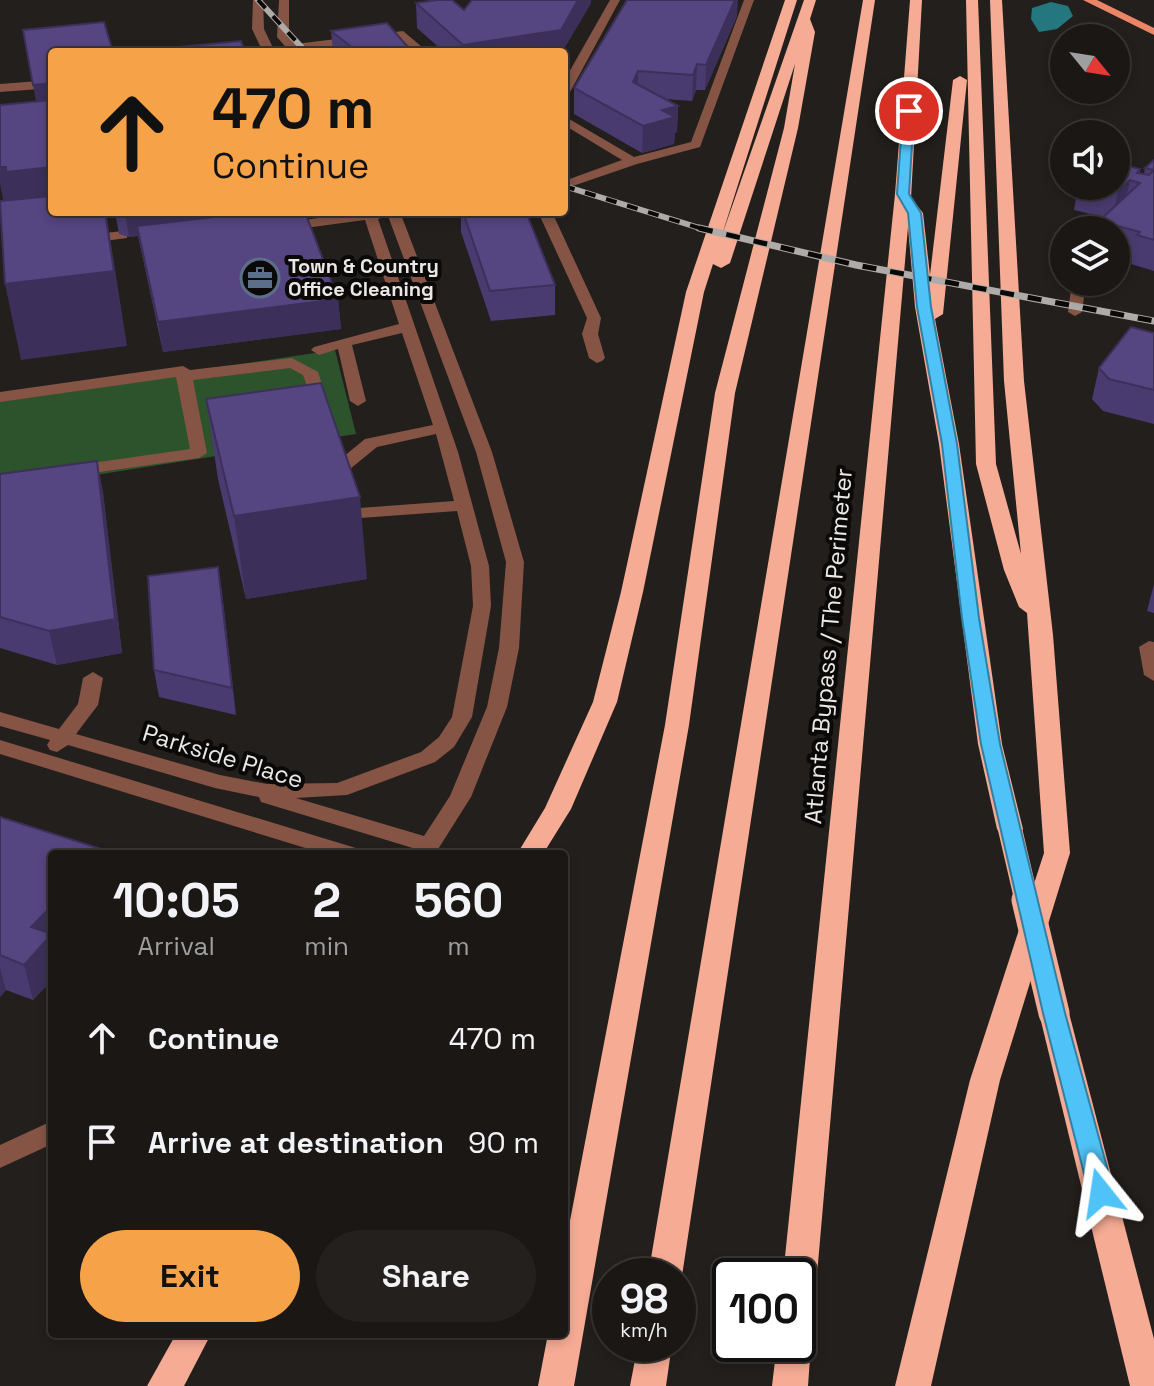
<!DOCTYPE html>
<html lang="en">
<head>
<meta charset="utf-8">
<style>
  body { margin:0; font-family:"Space Grotesk",sans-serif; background:#23201e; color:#f1f3f6; height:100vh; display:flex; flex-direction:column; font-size:30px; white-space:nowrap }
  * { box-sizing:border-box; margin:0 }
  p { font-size:26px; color:#9f9fa0 }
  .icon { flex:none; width:44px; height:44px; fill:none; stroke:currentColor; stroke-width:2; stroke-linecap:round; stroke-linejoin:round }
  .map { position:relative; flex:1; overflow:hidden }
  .drawer { position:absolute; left:48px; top:850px; width:520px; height:488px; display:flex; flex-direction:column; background:#1a1715; border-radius:8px; box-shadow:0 4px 12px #0003,0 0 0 2px #383634 }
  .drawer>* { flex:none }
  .top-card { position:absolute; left:48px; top:48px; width:520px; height:168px; border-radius:8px; box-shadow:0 4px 12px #0003,0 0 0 2px #383634; background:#f6a248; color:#111; overflow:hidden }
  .needle { width:52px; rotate:120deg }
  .tools { position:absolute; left:1050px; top:24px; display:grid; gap:16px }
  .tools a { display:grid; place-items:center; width:80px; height:80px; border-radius:50%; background:#1a1715; box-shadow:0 4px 12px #0003,0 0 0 2px #383634; font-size:40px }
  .speed { position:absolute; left:592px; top:1258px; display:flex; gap:16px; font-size:40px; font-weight:700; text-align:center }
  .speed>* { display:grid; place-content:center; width:104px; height:104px; border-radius:50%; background:#1a1715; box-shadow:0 4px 12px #0003,0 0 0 2px #383634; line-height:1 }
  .speed small { font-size:20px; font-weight:400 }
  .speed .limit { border:4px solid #111; border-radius:12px; background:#fff; color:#111 }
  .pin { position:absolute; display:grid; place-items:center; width:68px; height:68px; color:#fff; margin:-34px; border:4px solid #fff; border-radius:50%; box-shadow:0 2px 8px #0007 }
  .me { position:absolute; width:88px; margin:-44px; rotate:345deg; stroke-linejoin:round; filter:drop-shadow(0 0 6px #0008) }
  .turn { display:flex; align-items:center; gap:28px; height:168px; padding:0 32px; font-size:36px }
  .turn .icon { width:104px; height:104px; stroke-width:2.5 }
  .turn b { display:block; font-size:56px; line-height:68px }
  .eta { display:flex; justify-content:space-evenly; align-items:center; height:136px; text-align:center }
  .eta b { font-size:48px; font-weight:700; line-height:56px }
  .action { display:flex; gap:16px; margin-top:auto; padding:16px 32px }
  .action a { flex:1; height:92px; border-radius:48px; background:#f6a248; color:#111; font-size:32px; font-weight:700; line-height:92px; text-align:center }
  .action a+a { background:#23201e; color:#f1f3f6 }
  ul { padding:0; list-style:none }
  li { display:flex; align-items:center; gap:24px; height:104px; padding:0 32px }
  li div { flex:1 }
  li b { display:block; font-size:30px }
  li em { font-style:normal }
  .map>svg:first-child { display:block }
  .green { fill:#2d532d }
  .water { fill:#24777e }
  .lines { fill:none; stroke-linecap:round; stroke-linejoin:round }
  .minor { fill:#855445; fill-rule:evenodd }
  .major { fill:#ec8567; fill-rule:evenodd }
  .highway { fill:#f6ab94; fill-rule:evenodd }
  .rail-far1-casing { stroke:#afaba9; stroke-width:6 }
  .rail-casing { stroke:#afaba9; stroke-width:7 }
  .rail-far1 { stroke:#0b0908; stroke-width:4; stroke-dasharray:11; stroke-linecap:butt }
  .rail { stroke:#0b0908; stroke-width:5; stroke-dasharray:14; stroke-linecap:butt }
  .highway-bridge-far1 { stroke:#f6ab94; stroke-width:24 }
  .highway-bridge { stroke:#f6ab94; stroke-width:31 }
  .wall { fill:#493b6f }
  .shaded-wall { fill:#3c305a }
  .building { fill:#554581; stroke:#3c305a; stroke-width:2 }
  .route { fill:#4fc3f7; stroke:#337fa1; stroke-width:2 }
  .labels { text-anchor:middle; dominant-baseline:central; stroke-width:8; stroke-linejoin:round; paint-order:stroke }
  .far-poi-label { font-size:20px; font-weight:bold; fill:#eae7e5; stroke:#0b0908; text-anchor:start }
  .street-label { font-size:24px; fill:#eae7e5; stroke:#0b0908 }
</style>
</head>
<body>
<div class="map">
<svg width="1154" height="1386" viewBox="0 0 1154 1386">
  <rect width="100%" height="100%" fill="#231f1c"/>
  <polygon class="green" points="335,350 356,434 0,490 0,400"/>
  <polygon class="water" points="1051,2 1068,6 1073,16 1057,29 1039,32 1031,19 1032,8"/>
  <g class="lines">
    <g class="minor">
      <polygon points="253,0 263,0 264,29 275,52 263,52 252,29"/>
      <polygon points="279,0 289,0 289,37 295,44 403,31 428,52 415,52 400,38 290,52 277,37"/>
      <polygon points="610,0 620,0 570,92 564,96 564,81"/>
      <polygon points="744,0 754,0 700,147 637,164 564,189 564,181 622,160 564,125 564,116 634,157 691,142"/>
      <polygon points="52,80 52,88 0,92 0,84"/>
      <path d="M362 212H400L492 452 524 562 519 648 507 707 471 797 435 854H413L416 849 261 802 259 797 215 788 68 745 57 752 50 750 47 745 50 740 0 726V712L59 729 78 704 83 678 93 672 103 678 98 705 76 734 220 775 267 784 337 783 421 752 439 737 452 717 473 606 471 566 457 511 346 519 337 514 346 509 454 501 436 434 377 447 339 478H327L324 474 327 470 365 439 433 425 402 333 352 345 366 401 358 406 350 401 338 349 319 355 311 350 314 347 399 324 365 220 282 231 275 227 282 223ZM388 216 476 452 506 562 499 648 487 707 450 796 424 836 296 798 347 795 435 762 454 747 472 717 491 606 489 566 458 452 378 219Z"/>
      <polygon points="538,212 552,212 601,318 598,334 605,358 602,361 597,363 589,358 582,334 587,318"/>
      <polygon points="122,231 127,232 127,238 82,244 75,240 82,236"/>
      <polygon points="1072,282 1086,282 1082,312 1075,316 1068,312"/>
      <polygon points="292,358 318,372 330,408 328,411 316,411 303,375 290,368 193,380 207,453 199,458 71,476 62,471 71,466 190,449 176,377 0,402 0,392 183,366 190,370"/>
      <polygon points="1149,641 1154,642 1154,681 1144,675 1139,647"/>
      <polygon points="0,740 359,849 362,854 325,854 0,754"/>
      <polygon points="52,1121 52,1144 0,1168 0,1145"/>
    </g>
    <polygon class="major" points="1083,0 1097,0 1154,28 1154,35"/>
    <g class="highway">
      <polygon points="785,0 797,0 721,238 804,0 816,0 810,19 815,32 798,128 735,393 689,725 574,1386 538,1386 548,1334 564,1334 564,1252 665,725 715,393 784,128 795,64 730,263 721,268 713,264 704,292 643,592 617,702 571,809 543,854 517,854 545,808 593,702 621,592 686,292"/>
      <polygon points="863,0 875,0 682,1276 678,1284 678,1276 648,1276"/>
      <polygon points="910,0 922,0 911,198 923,213 930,275 953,80 960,76 967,80 943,314 935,319 959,444 1002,744 1023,829 1019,835 1010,838 1001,835 997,829 978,744 939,444 915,307 908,227 815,1298 810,1309 798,1313 798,1276 783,1276 895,194"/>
      <polygon points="966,0 978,0 996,464 1021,554 1004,381 990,0 1002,0 1024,381 1053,635 1070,853 1000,1080 931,1386 895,1386 970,1080 1044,853 1027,613 1019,607 1004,570 976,464"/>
      <polygon points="1054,1002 1064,1005 1069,1013 1154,1339 1154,1386 1130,1386 1039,1013 1044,1005"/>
      <polygon points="798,1330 806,1333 811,1344 808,1386 772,1386 777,1344 798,1344"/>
      <polygon points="176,1334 211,1334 184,1386 147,1386"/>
      <polygon points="638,1344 672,1344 666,1386 630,1386"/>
    </g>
    <g class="rail-far1-casing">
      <g id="rail-far1">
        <polyline points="258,0 306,52"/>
        <polyline points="564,186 706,230"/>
      </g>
    </g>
    <g class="rail-casing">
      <polyline id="rail" points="699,228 856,265 1154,321"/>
    </g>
    <use href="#rail-far1" class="rail-far1"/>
    <use href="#rail" class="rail"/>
    <polyline class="highway-bridge-far1" points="1010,829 1027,902"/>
    <polyline class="highway-bridge" points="1027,900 1054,1013"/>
  </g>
  <g class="wall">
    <polygon points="472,0 591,0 591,3 562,52 444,52 417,28 416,3 464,10"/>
    <polygon points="737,16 705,90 696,90 692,101 665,99 678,106 677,132 675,133 674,144 642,153 574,114 574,88"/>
    <polygon points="331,31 412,52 335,52 333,50"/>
    <polygon points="1154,160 1154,271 1131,264 1132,260 1116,256 1116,230 1097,230 1099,221 1103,217 1074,210 1078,186 1116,186 1140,169 1140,173 1144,174 1145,168"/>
    <polygon points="115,212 305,212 338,299 341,329 163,352 138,236 129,237 119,234"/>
    <polygon points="461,212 526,212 555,285 555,315 491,321 461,232"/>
    <polygon points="1154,333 1154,424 1103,411 1092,399 1099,368"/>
    <polygon points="206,399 367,579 246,599 218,479"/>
    <polygon points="97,461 103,493 122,653 57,665 0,648 0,474"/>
    <polygon points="218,567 222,593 236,715 159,697 154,670"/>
    <polygon points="1154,584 1154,613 1147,611"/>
    <polygon points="0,817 52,854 52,980 33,1000 6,990 0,997"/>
  </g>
  <g class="shaded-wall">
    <polygon points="578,0 591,0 591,3 562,52 463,52 463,45"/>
    <polygon points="735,0 738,0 737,16 705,90 706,65"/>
    <polygon points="697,64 696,90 692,101 693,75"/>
    <polygon points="638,71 638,96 633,82"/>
    <polygon points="52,83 52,144 44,145 33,85"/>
    <polygon points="678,106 677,132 675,133 674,144 642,153 643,126 662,110"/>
    <polygon points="0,167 52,167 52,212 106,212 127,346 21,360 5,284 11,238 0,184"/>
    <polygon points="1130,180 1124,208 1112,220 1118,191"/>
    <polygon points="125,212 287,212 129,237"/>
    <polygon points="338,299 341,329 163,352 158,322"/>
    <polygon points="97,461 103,493 122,653 57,665 49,631"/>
    <polygon points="360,497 367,579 246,599 234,516"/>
    <polygon points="218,567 222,593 236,715 232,688"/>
    <polygon points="49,909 52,922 52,980 33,1000 24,965 31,927"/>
    <polygon points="0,968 6,990 0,997"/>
  </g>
  <g class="building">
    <polygon points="437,0 452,0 464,10 472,0 578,0 561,30 463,45 416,3"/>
    <polygon points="627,0 735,0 706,65 697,64 693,75 638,71 633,82 678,106 662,110 675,117 643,126 574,88"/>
    <polygon points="104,22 113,52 52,52 52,83 33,85 23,30"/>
    <polygon points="387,23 412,52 358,52 331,31"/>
    <polygon points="241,41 245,52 126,52"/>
    <polygon points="52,100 52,167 6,172 6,167 0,167 0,105"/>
    <polygon points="1154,160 1154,170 1145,168"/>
    <polygon points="1116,163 1140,169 1137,173 1149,175 1154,170 1154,240 1137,235 1140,232 1099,221 1140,183 1130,180 1118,191 1096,186 1116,186"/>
    <polygon points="52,196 52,212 105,212 114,271 5,284 0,201"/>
    <polygon points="256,212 305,212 338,299 158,322 137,226"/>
    <polygon points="463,212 526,212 555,285 490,291"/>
    <polygon points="1131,327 1154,333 1154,390 1109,379 1099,368"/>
    <polygon points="321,383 360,497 234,516 206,399"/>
    <polygon points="97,461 115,619 49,631 0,617 0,474"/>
    <polygon points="218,567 232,688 154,670 148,576"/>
    <polygon points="0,817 117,854 52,854 52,910 49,909 31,927 52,934 24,965 0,955"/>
  </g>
  <polygon class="route" points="909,107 914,111 909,194 921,213 931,307 957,444 979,618 1000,744 1065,1013 1114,1193 1110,1200 1101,1203 1093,1200 1089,1193 1043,1013 981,744 962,618 942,444 917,307 908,213 897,194 903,111"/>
  <defs>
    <g id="office-ring" transform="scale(2)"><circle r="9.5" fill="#0b0908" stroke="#5c6f8a" stroke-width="1.5"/><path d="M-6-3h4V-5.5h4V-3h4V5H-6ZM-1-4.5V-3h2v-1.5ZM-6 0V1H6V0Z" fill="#5c6f8a"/></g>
  </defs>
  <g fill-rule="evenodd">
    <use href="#office-ring" x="260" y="278"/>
  </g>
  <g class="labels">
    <g class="far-poi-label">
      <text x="288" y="266">Town &amp; Country<tspan x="288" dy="23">Office Cleaning</tspan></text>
    </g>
    <g class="street-label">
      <text transform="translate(828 646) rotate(-85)">Atlanta Bypass / The Perimeter</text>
      <text transform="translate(223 756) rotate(17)">Parkside Place</text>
    </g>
  </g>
</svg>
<div class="tools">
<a><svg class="needle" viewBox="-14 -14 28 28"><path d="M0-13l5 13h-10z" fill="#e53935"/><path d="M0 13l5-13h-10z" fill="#9f9fa0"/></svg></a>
<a><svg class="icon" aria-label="sound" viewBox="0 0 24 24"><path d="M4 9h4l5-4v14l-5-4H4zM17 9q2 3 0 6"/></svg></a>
<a><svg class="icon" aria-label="layers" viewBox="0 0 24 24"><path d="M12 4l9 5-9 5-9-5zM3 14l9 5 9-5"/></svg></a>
</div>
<div class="speed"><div>98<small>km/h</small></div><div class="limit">100</div></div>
<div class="pin" style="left:909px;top:111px;background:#d93025"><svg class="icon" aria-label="arrive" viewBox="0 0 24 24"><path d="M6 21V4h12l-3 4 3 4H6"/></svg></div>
<svg class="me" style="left:1101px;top:1193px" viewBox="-20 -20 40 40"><path d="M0-17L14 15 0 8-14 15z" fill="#4fc3f7" stroke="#fff" stroke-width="4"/></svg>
<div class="top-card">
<div class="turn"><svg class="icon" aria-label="ahead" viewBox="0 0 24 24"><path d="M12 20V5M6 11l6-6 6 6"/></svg><div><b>470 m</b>Continue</div></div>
</div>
<section class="drawer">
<div class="eta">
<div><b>10:05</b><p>Arrival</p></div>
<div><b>2</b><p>min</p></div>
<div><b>560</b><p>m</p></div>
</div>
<ul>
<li><svg class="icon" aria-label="ahead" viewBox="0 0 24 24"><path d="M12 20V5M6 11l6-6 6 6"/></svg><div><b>Continue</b></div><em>470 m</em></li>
<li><svg class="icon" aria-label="arrive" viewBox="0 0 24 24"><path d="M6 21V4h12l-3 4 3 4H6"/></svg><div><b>Arrive at destination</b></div><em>90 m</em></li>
</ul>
<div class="action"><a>Exit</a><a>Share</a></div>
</section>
</div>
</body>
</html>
